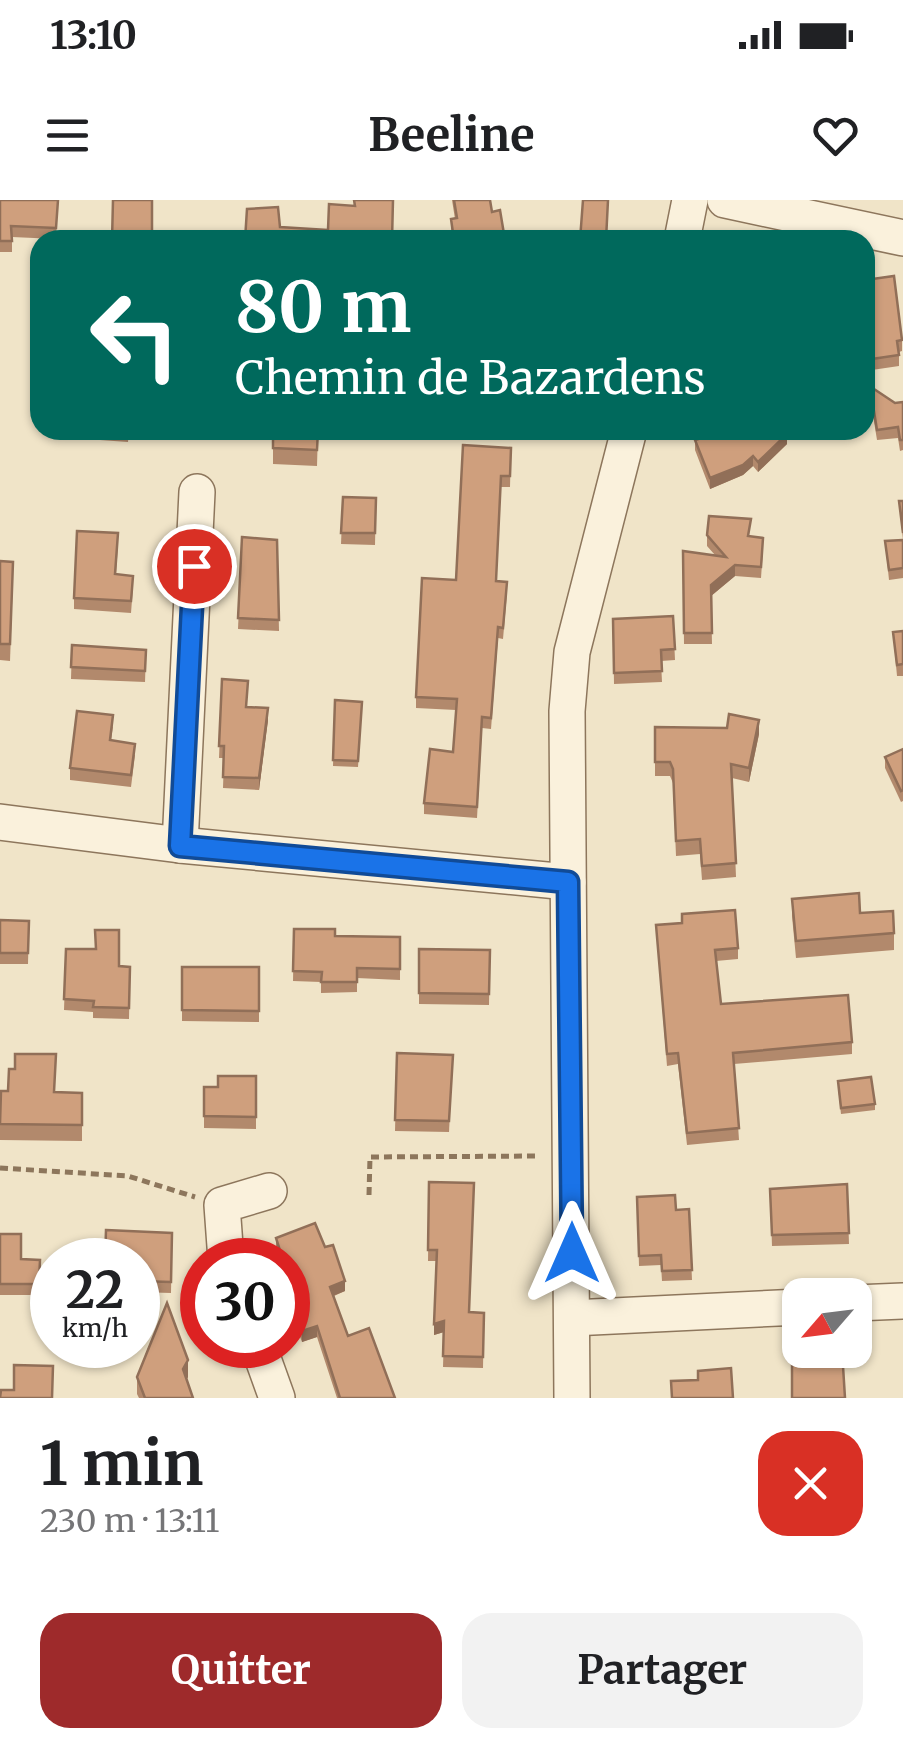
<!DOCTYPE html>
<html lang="fr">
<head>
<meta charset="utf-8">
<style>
  body { margin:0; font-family:Merriweather,serif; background:#f2f2f2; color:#202124; height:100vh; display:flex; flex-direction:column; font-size:38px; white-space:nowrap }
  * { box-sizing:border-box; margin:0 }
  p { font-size:32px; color:#757577 }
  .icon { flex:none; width:55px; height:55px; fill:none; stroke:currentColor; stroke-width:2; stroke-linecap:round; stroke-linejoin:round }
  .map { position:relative; height:1198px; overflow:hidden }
  .panel { display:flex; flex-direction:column; background:#fff; flex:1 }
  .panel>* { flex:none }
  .top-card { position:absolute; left:30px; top:30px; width:845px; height:210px; border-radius:30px; box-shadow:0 2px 8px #0004; background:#00695c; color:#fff; overflow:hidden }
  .needle { width:65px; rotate:242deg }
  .fabs { position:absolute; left:782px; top:1078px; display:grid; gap:20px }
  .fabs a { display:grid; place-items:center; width:90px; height:90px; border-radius:20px; background:#fff; box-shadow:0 2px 8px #0004; font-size:50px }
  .speed { position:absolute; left:30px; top:1038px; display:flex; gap:20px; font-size:50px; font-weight:700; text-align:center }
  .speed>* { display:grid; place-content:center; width:130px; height:130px; border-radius:50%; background:#fff; box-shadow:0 2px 8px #0004; line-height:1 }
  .speed small { font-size:25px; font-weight:400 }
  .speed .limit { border:15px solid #d22; background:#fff; color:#111 }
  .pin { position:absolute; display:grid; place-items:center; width:85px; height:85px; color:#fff; margin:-42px; border:5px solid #fff; border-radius:50%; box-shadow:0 2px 10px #0007 }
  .me { position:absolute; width:110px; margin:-55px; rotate:0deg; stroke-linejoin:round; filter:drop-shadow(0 0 8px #0008) }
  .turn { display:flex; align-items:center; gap:35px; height:210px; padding:0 40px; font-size:45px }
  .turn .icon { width:130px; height:130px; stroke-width:2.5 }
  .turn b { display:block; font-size:70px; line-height:85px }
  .round { display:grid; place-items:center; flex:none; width:105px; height:105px; border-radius:30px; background:#f2f2f2 }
  .head { display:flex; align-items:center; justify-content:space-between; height:170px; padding:0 40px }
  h1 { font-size:60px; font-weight:700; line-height:75px }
  .primary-button { display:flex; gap:20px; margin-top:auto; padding:20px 40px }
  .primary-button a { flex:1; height:115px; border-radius:30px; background:#9e2a2b; color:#fff; font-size:40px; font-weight:700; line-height:115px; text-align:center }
  .primary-button a+a { background:#f2f2f2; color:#202124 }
  .status { display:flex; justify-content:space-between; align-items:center; height:70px; padding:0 50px; background:#fff; direction:ltr }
  .status svg { height:28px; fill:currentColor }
  header { display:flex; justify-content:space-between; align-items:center; height:130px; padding:0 40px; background:#fff; font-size:45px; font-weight:700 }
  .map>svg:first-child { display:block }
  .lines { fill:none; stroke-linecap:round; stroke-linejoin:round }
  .minor-casing { stroke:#8d765c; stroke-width:38 }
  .path { stroke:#8d765c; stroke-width:5; stroke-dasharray:8 5; stroke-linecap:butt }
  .minor { stroke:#faf1dc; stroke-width:35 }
  .wall { fill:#b2896c }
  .shaded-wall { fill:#916f58 }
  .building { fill:#cf9f7d; stroke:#916f58; stroke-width:2.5 }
  .route-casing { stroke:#114b97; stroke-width:25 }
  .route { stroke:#1a73e8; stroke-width:18 }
</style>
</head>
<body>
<div class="status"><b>13:10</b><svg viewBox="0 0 49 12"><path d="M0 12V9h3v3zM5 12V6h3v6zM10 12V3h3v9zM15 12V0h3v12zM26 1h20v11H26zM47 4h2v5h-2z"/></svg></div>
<header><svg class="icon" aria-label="menu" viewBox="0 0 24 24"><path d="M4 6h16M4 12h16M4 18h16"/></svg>Beeline<svg class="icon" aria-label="heart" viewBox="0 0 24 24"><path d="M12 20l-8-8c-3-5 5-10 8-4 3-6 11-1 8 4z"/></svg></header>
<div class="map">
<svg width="903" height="1198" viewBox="0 0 903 1198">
  <rect width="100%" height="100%" fill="#f0e4c8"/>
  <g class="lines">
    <g class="minor-casing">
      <g id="minor">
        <polyline points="725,0 903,38"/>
        <polyline points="682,40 690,0"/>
        <polyline points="0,622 180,645 568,682"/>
        <polyline points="180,645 197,292"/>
        <polyline points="226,1060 222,1005 269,991"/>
        <polyline points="855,1103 903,1101"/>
        <polyline points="572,1118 800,1107"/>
        <polyline points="258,1145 277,1198"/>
        <polyline points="572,1198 567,511 572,452 629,230"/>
      </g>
    </g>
    <g class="path">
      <polyline points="0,968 128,976 195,997"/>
      <polyline points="369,995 370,957 538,956"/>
    </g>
    <use href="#minor" class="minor"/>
  </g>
  <g class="wall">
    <polygon points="0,0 58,0 56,39 12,37 12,52 0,52"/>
    <polygon points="452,0 490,0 492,12 505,40 452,40 451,19 455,19"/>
    <polygon points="865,80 902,140 902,151 899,152 899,166 865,171"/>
    <polygon points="865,183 895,203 903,202 903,250 900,251 898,238 877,240 872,209 865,210"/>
    <polygon points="100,230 129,230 128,242 100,240"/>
    <polygon points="233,230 318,230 317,266 273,264 273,240 233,239"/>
    <polygon points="712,235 787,244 758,272 753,266 743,275 710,289 695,250 695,240"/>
    <polygon points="511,248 510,287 501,287 496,381 507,393 503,439 498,438 491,529 482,528 477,618 424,614 424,603 453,552 456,510 416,508 416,497 456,380"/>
    <polygon points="343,297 376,298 375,345 341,344"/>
    <polygon points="899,301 903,301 903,378 889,380 885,341 903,340"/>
    <polygon points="707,335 750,336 763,349 761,378 735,376 711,396 712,444 684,444 683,351 715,355 707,346"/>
    <polygon points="242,337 277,340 279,431 238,429"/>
    <polygon points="118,344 116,374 133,387 131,413 74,409 74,398"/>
    <polygon points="0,361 13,378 10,461 0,460"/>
    <polygon points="673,416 675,460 661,461 662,482 614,484 613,419"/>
    <polygon points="903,431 903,476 897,476 893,432"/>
    <polygon points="72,445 146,450 145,482 71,479"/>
    <polygon points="222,479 247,507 268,520 259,590 223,588 224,558 219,558"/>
    <polygon points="335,500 362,502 358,567 333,566"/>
    <polygon points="113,526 111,540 135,555 131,587 70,580 70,568"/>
    <polygon points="655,527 759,534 749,582 732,578 736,677 702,680 700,654 676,656 673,583 670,576 655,576"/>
    <polygon points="903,549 903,601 901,602 885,568 885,557"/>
    <polygon points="792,699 860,713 894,733 894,750 796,758 792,716"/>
    <polygon points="0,720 29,721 28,764 0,764"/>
    <polygon points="656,725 738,748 738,759 716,761 721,804 852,842 852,854 734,864 739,940 687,945 678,864 667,866"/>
    <polygon points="294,729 335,736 400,737 400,780 357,778 357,792 321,793 321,782 293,781"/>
    <polygon points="66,749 119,766 130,767 129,819 93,818 93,812 64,810"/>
    <polygon points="419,749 490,750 489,805 419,804"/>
    <polygon points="182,767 259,767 259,822 182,821"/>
    <polygon points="397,853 453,855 449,932 395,931"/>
    <polygon points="256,876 256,929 204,928 204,887 218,887"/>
    <polygon points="838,887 875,904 875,910 841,914"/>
    <polygon points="8,891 82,893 82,941 0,940 0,919"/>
    <polygon points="429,982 470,1112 484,1113 483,1168 443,1167 444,1132 434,1135 436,1061 428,1061"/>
    <polygon points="847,984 849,1044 772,1046 770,989"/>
    <polygon points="637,997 676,1010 689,1009 692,1080 662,1081 661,1065 639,1066"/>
    <polygon points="172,1033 171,1093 138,1092 138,1060"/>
    <polygon points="0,1034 21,1059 40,1060 39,1095 0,1095"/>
    <polygon points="276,1038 345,1091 334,1096 348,1136 395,1198 337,1198 317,1137 302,1142 288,1104 288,1060 279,1060 276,1048"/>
    <polygon points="137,1177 188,1177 186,1180 193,1198 139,1198 137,1194"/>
  </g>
  <g class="shaded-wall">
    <polygon points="787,234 787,244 758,272 758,262"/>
    <polygon points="753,256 753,266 743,275 710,289 710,278"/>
    <polygon points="735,365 735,376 711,396 711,385"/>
    <polygon points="268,508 268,520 259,590 259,578"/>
    <polygon points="759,520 759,534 749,582 749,568"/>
    <polygon points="345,1081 345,1091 330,1097 330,1087"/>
    <polygon points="444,1121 444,1132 434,1135 434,1124"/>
    <polygon points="317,1126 317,1137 302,1142 302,1131"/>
    <polygon points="188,1160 188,1177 183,1186 183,1169"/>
  </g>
  <g class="building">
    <polygon points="0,0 58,0 56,28 11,26 12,41 0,41"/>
    <polygon points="113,0 152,0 152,40 112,40"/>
    <polygon points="354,0 393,0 392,40 245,40 247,9 278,7 280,27 328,30 329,4 355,6"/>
    <polygon points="454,0 490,0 492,12 500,10 505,40 454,40 451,19 457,18"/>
    <polygon points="583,0 608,0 606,40 580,40"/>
    <polygon points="894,76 902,140 897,141 899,155 865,160 865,80"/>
    <polygon points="865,183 895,203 903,202 903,240 900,240 898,227 877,230 872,199 865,200"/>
    <polygon points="273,230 318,230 317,250 273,248"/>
    <polygon points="717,230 782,230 787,234 758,262 753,256 743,265 710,278 695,240 712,235"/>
    <polygon points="463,245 511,248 510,276 501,276 496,381 507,382 503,428 498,427 491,518 482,517 477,607 424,603 430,549 453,552 457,499 416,497 422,378 456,380"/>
    <polygon points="343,297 376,298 375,333 341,333"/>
    <polygon points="899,301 903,301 903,333"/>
    <polygon points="709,316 751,319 748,336 763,338 761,367 735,365 711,385 712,433 684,433 683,351 726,357 707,335"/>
    <polygon points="77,331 118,333 115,374 133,376 131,401 74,398"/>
    <polygon points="242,337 277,340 279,420 238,418"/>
    <polygon points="903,340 903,368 889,370 885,341"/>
    <polygon points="0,361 13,362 10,444 0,444"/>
    <polygon points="673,416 675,449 661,450 662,471 614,473 613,419"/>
    <polygon points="903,431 903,464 897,465 893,432"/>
    <polygon points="72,445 146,450 145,471 71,467"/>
    <polygon points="222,479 248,481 246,507 268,508 259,578 223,577 224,546 219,546"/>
    <polygon points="335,500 362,502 358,561 333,560"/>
    <polygon points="77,511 113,515 110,540 135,544 131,575 70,568"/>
    <polygon points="729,514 759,520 749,568 731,564 736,663 702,666 700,639 676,641 673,569 670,562 655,562 655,527 727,528"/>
    <polygon points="903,549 903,590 901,591 885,557"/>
    <polygon points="859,693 860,713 893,711 894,733 796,741 792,699"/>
    <polygon points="735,710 738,748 715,750 721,804 848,795 852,842 733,853 739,928 687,933 678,853 667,854 656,725 682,723 682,714"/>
    <polygon points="0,720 29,721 28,753 0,753"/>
    <polygon points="294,729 335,729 335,736 400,737 400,769 357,768 357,782 321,782 322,772 293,771"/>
    <polygon points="95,730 119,730 119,766 130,767 129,808 93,807 94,801 64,799 66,749 96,749"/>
    <polygon points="419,749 490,750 489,794 419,793"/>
    <polygon points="182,767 259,767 259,811 182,810"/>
    <polygon points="397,853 453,855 449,921 395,920"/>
    <polygon points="15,854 56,854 54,892 82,893 82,925 0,924 1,891 8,891 9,869 15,869"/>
    <polygon points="218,876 256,876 256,917 204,916 204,887 218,887"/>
    <polygon points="871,877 875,904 841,908 838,881"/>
    <polygon points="429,982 474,983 469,1112 484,1113 483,1157 443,1156 444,1121 434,1124 437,1050 428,1050"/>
    <polygon points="847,984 849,1033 772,1035 770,989"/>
    <polygon points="675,995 676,1010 689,1009 692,1070 662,1071 661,1055 639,1056 637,997"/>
    <polygon points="315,1023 325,1047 333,1045 345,1081 330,1087 348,1136 369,1128 395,1198 340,1198 317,1126 302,1131 288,1093 288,1060 283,1060 276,1038"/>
    <polygon points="106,1030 172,1033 171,1082 138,1081 138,1060 105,1060"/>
    <polygon points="0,1034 21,1034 21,1059 40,1060 39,1084 0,1084"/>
    <polygon points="167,1103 188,1160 183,1169 193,1198 145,1198 137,1177"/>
    <polygon points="800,1134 800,1150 842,1150 845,1198 792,1198 792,1135"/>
    <polygon points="14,1165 53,1166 52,1198 0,1198 1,1190 14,1190"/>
    <polygon points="731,1168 733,1198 672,1198 671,1181 698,1180 698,1171"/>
  </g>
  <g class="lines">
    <g class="route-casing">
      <polyline id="route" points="194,366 180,646 568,682 572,1053"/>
    </g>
    <use href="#route" class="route"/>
  </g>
</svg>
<div class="fabs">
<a><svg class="needle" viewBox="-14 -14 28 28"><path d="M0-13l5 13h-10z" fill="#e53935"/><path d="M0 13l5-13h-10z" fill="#757577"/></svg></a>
</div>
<div class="speed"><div>22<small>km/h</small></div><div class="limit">30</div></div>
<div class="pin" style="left:194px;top:366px;background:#d93025"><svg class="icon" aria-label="arrive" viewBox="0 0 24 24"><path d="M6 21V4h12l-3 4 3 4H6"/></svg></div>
<svg class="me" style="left:572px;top:1053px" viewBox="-20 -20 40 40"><path d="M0-17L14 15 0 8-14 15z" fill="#1a73e8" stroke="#fff" stroke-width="4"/></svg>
<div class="top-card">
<div class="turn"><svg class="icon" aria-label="left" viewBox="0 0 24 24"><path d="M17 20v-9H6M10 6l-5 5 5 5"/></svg><div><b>80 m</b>Chemin de Bazardens</div></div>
</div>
</div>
<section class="panel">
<div class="head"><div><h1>1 min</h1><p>230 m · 13:11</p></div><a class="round" style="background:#d93025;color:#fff"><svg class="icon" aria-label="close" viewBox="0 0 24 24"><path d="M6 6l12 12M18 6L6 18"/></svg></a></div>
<div class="primary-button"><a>Quitter</a><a>Partager</a></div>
</section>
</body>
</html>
